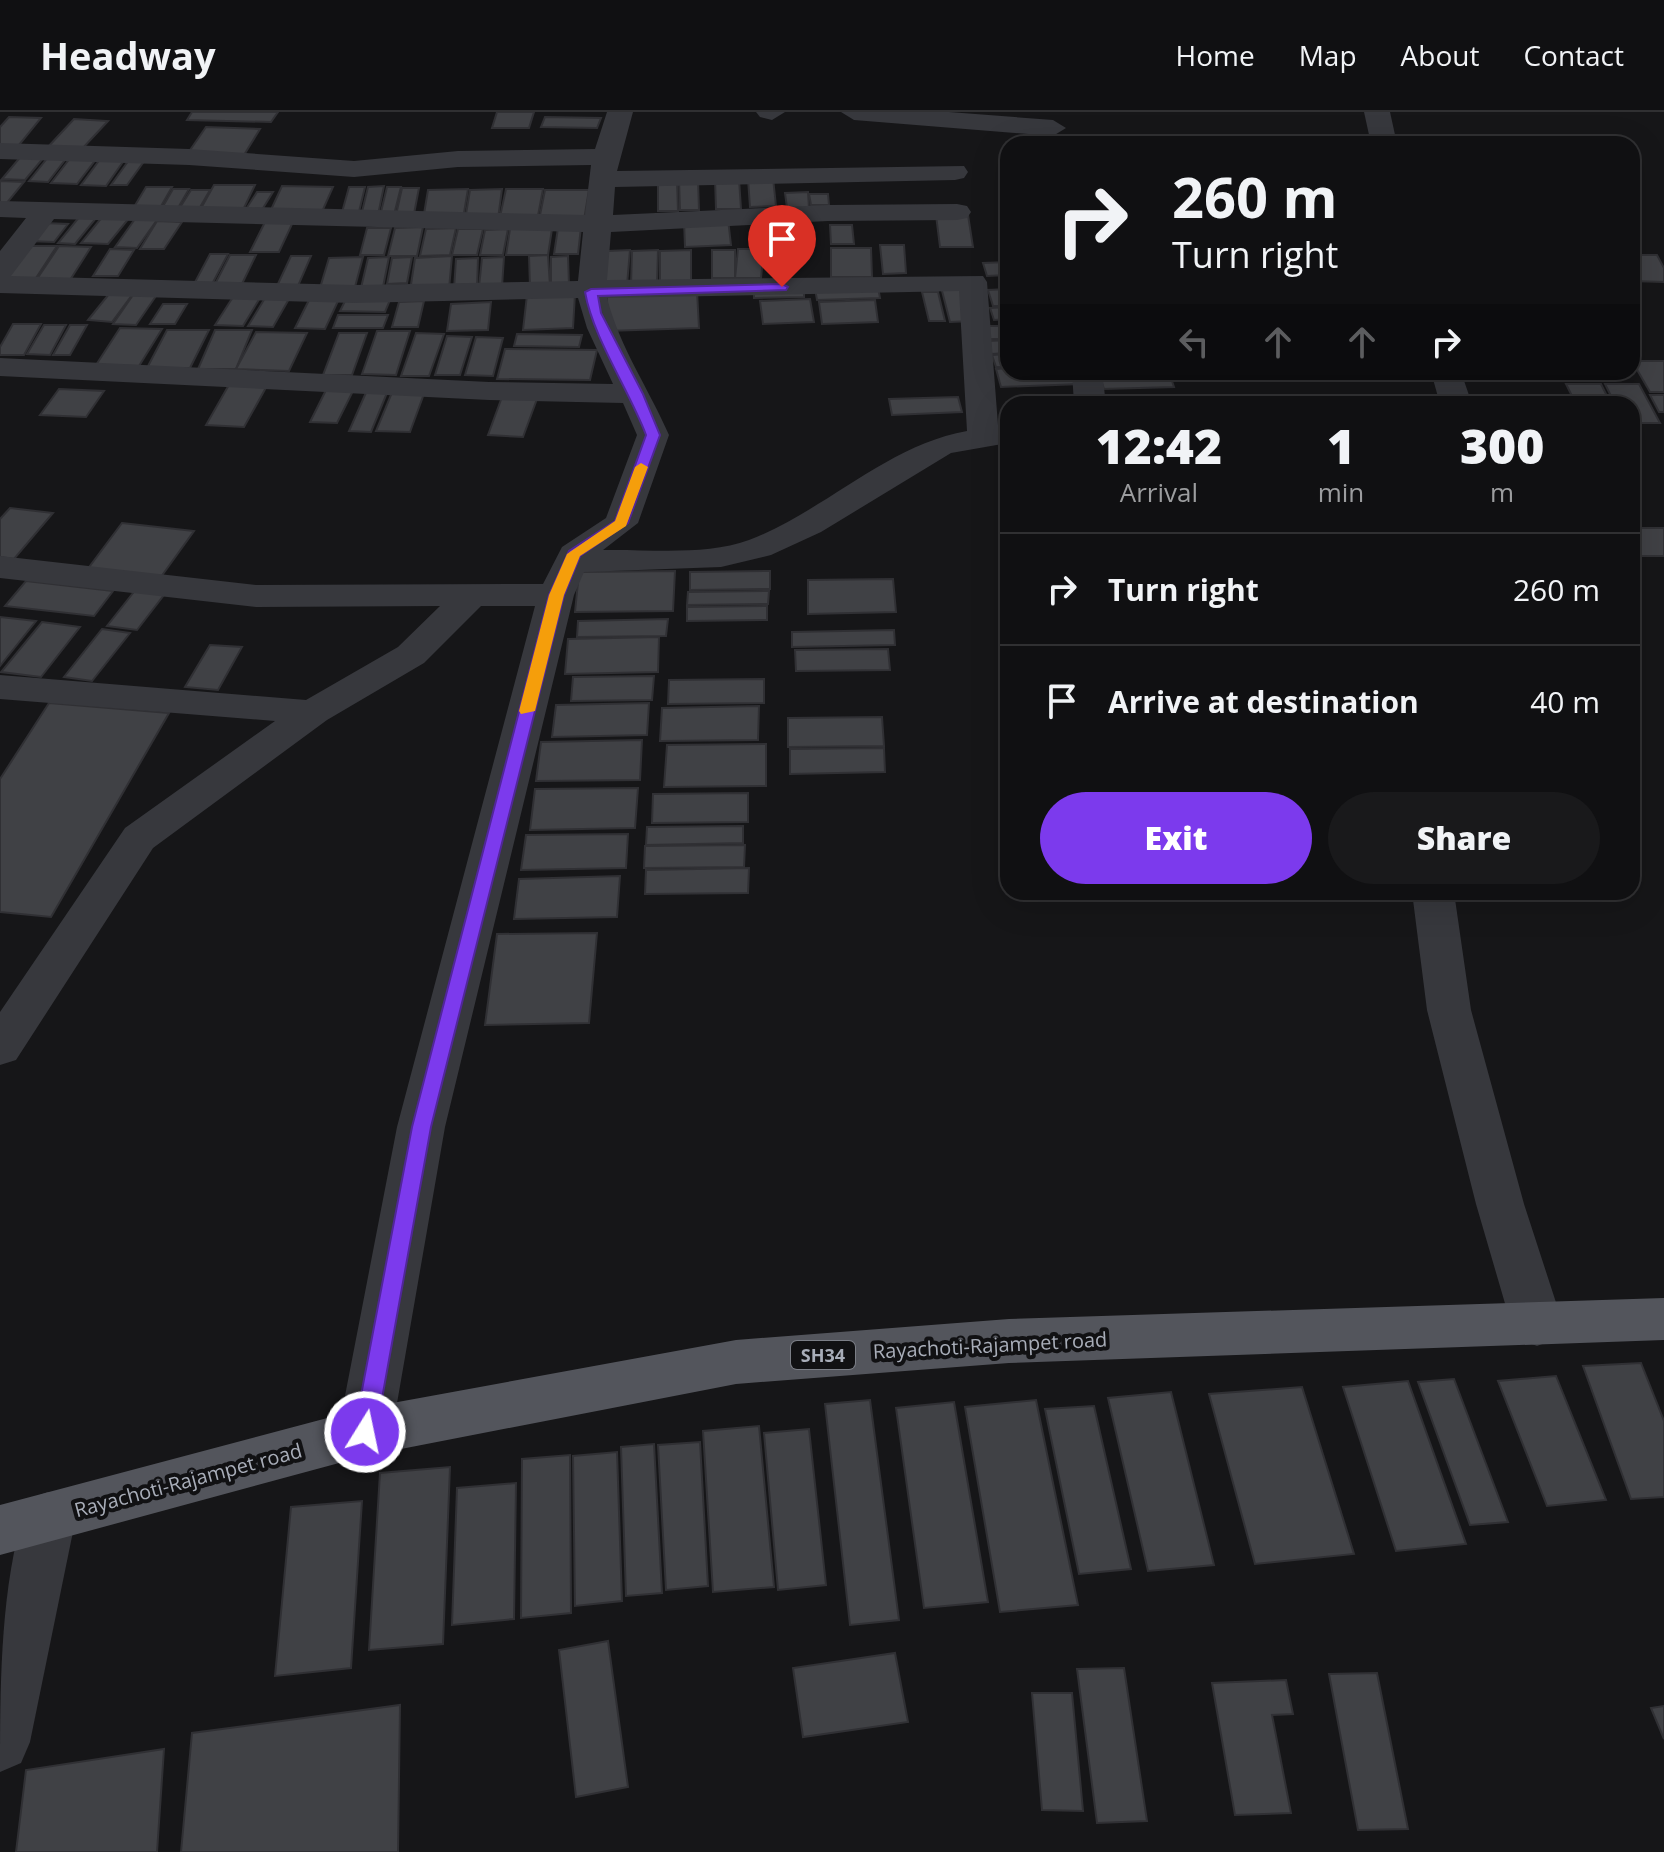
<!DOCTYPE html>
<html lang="en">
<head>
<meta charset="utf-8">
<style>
  body { margin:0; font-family:"Open Sans",sans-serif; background:#19191b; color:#f1f3f6; height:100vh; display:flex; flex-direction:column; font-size:30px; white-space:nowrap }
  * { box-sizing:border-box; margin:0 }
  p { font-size:26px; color:#9c9d9f }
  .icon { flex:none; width:44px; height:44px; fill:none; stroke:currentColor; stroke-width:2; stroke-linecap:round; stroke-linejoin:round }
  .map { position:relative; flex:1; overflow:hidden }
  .details { position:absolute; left:1000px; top:284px; width:640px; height:504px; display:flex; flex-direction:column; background:#101012; border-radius:24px; box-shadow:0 8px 32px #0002,0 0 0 2px #303032 }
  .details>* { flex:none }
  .guide { position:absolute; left:1000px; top:24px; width:640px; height:244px; border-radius:24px; box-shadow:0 8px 32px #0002,0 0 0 2px #303032; background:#101012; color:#f1f3f6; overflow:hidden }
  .pin { position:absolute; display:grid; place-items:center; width:68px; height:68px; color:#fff; margin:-82px -34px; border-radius:50% 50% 50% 0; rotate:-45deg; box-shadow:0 0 8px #0007 }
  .pin .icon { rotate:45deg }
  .me { position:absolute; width:88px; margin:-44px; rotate:10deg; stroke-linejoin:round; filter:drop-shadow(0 0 6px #0008) }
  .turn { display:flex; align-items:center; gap:28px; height:168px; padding:0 40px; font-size:36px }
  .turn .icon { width:104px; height:104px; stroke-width:2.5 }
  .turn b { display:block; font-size:56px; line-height:68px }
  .lanes { display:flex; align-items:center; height:76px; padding:0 40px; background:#0003; justify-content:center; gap:40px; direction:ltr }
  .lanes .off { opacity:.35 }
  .eta { display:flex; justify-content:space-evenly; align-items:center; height:136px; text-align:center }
  .eta b { font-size:48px; font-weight:800; line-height:56px }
  .primary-button { display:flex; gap:16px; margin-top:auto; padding:16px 40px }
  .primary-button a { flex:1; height:92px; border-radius:48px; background:#7c3aed; color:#fff; font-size:32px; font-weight:800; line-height:92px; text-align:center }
  .primary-button a+a { background:#19191b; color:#f1f3f6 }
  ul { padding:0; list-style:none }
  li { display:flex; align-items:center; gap:24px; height:112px; padding:0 40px; border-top:2px solid #303032 }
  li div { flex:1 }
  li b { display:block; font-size:30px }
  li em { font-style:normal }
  header { display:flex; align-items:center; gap:48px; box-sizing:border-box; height:112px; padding:0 40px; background:#101012; border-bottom:2px solid #303032 }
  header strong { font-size:38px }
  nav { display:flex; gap:44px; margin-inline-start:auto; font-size:28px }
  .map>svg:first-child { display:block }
  .building { fill:#404145; stroke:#303034; stroke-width:2 }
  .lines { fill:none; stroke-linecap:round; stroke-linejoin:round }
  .street { fill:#37383d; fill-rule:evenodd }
  .primary { fill:#53555c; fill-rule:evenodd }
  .route { fill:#7c3aed; stroke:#51269a; stroke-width:2 }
  .slow { fill:#f59e0b }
  .labels { text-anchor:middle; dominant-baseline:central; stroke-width:8; stroke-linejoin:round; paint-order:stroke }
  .shield { fill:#111113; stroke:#7b7e86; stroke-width:2 }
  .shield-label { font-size:18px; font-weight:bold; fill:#a8adb8 }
  .street-label { font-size:20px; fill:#a8adb8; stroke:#111113 }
</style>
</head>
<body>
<header>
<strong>Headway</strong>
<nav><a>Home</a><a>Map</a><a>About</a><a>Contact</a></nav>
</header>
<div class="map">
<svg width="1664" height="1740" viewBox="0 0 1664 1740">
  <rect width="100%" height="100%" fill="#161618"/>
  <g class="building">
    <polygon points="192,0 278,0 271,10 187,8"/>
    <polygon points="497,0 534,0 529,16 492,16"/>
    <polygon points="9,5 41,6 19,33 0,33 0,15"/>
    <polygon points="545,5 601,6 597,16 541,15"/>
    <polygon points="74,7 108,9 81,38 47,36"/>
    <polygon points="206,15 260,17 244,43 188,41"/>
    <polygon points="22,43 45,44 25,68 2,67"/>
    <polygon points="49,44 68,44 48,70 29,69"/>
    <polygon points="71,45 97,46 77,72 51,71"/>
    <polygon points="101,46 125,47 106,74 81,73"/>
    <polygon points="129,48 145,48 127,73 111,73"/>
    <polygon points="773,66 776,94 750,95 748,67"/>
    <polygon points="715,67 739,67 741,97 716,97"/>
    <polygon points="658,68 677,68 678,99 658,99"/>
    <polygon points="679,68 698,68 699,98 680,98"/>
    <polygon points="0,70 0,69 24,70 6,92 0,92"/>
    <polygon points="214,73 255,73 243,98 200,98"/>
    <polygon points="282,74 333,75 321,102 269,102"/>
    <polygon points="384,74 378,103 361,104 368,75"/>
    <polygon points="146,75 172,75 160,96 134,95"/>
    <polygon points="349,75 365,75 358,104 341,104"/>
    <polygon points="387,75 401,75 394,103 380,104"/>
    <polygon points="402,76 419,76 414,102 396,103"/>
    <polygon points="173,77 189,77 178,96 162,96"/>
    <polygon points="468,77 463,107 423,108 428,78"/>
    <polygon points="502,77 498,107 465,108 470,78"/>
    <polygon points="506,77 543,77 537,109 499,109"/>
    <polygon points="191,78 210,78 199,97 179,97"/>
    <polygon points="545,78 589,78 584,108 539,108"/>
    <polygon points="257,80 273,80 260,101 244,100"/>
    <polygon points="808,80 809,96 787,96 785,81"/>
    <polygon points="809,82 828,82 829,93 811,93"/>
    <polygon points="936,103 968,103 973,135 940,135"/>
    <polygon points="80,104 97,105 75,132 58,131"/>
    <polygon points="103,104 130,105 108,132 81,131"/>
    <polygon points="135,107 157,108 137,136 115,135"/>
    <polygon points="728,107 731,133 685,135 684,109"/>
    <polygon points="157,109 182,110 164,137 140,137"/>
    <polygon points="265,110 293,110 279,140 250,140"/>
    <polygon points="43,111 68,112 54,130 28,129"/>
    <polygon points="830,113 852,113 854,132 831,132"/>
    <polygon points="423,115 417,144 388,144 395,116"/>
    <polygon points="581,115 578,142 554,142 558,116"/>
    <polygon points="367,116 391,116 384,143 360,143"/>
    <polygon points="456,116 450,143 420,144 426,117"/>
    <polygon points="458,117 483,117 477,143 452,143"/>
    <polygon points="508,117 503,143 480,143 485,118"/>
    <polygon points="510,117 552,117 548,143 506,143"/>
    <polygon points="880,133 904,133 906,161 883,162"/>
    <polygon points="19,134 57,134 36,166 0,166"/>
    <polygon points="59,134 91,135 70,168 37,167"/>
    <polygon points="831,136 871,136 872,165 831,165"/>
    <polygon points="110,137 134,138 118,164 93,164"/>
    <polygon points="738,137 764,137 761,166 735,166"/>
    <polygon points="630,138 627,173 604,174 608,139"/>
    <polygon points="658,138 657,173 631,173 632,139"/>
    <polygon points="691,138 691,171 660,172 660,139"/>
    <rect x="712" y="138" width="23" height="28"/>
    <polygon points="210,142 228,142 211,174 193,174"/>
    <polygon points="230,143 256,143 241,174 214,174"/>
    <polygon points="548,143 550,174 530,175 529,144"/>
    <polygon points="1632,143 1657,143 1664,156 1664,170 1632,169"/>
    <polygon points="291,144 311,144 298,174 277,174"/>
    <polygon points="452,144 449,177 410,179 415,146"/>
    <polygon points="568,144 569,173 551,173 551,145"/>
    <polygon points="363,145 355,175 320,176 329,146"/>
    <polygon points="389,145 383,175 361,176 368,146"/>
    <polygon points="412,145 407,171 387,172 392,146"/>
    <polygon points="504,145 502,175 479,175 482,146"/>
    <polygon points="478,146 477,176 454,177 456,147"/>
    <polygon points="1008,150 1008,163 987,164 983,151"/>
    <polygon points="963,174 972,209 950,210 941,175"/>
    <polygon points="878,175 880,186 817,188 815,177"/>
    <polygon points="804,177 804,185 754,186 754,178"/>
    <polygon points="1008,177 1008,194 993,194 988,178"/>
    <polygon points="697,179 699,216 606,219 607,182"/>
    <polygon points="922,180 938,180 945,209 929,209"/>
    <polygon points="109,182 132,183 112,210 88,208"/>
    <polygon points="575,182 573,216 523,218 527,183"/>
    <polygon points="133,183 156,184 136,213 113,212"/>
    <polygon points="233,185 260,186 243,214 215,213"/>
    <polygon points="265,186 289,187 273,215 248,214"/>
    <polygon points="310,186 339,187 325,217 295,216"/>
    <polygon points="346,187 390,188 385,200 340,199"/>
    <polygon points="810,187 814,210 763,212 760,189"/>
    <polygon points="875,188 878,210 822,212 819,190"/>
    <polygon points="424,189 418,215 392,215 399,190"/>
    <polygon points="491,190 488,218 447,219 451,192"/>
    <polygon points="163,192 187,192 175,212 150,212"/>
    <polygon points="1008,195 1008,207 994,208 990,196"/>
    <polygon points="338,203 388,203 383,216 333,216"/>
    <polygon points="13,212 41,212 24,243 0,243 0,235"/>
    <polygon points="44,213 66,213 50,243 27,242"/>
    <polygon points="70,213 87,213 70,243 53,243"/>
    <polygon points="986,214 1008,214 1008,227 989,227"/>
    <polygon points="120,216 162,217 139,254 96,253"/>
    <polygon points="167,218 209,218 190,256 147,256"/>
    <polygon points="215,218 252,218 236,257 198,257"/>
    <polygon points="377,219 410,219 396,263 362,262"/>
    <polygon points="256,220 307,221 289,259 236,257"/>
    <polygon points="339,221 367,221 352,263 323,263"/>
    <polygon points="416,221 444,222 429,264 401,264"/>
    <polygon points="517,222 582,223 579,235 514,234"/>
    <polygon points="447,224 472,225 460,263 435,263"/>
    <polygon points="476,225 503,226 493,264 465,263"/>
    <polygon points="1008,228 1008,241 991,242 988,229"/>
    <polygon points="505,237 597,238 590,268 497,267"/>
    <polygon points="1008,242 1008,255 996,255 992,243"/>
    <polygon points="1632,249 1664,249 1664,280 1650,280"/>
    <polygon points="1008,256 1008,260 1077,260 1081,272 1001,275 996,257"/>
    <polygon points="1098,260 1169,260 1174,275 1104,277"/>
    <polygon points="230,271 268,272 244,315 206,313"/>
    <polygon points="1566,272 1601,272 1611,292 1576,292"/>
    <polygon points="1605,272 1639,272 1660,311 1632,311 1632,292 1615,292"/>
    <polygon points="327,276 354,277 337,311 310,310"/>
    <polygon points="368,276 389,276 371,320 349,319"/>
    <polygon points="59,277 104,279 86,305 40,303"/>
    <polygon points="393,278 425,279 410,320 376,319"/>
    <polygon points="1650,283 1664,283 1664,300 1659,300"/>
    <polygon points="502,285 537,287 523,325 488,323"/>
    <polygon points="958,285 962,300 892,303 889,287"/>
    <polygon points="999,331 1008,331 1008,368 1007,368"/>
    <polygon points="10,396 53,401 14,447 0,445 0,407"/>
    <polygon points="122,411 194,419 158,469 84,462"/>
    <rect x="1632" y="416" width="32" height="28"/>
    <polygon points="675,459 673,499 575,500 579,460"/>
    <polygon points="770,459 770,477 690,478 690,460"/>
    <polygon points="893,467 896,500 808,502 808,468"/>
    <polygon points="26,469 113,479 94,504 5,494"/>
    <polygon points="137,476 167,479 137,518 107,514"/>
    <polygon points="769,479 768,492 687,493 688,480"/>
    <polygon points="767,494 767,508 687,509 687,495"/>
    <polygon points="0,505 36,509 0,554"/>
    <polygon points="668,507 666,524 577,525 578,509"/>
    <polygon points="42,510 80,515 41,565 1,560"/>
    <polygon points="102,517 130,521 92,569 64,565"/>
    <polygon points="894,518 895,533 792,535 792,520"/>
    <polygon points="659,525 658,560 565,562 568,527"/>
    <polygon points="210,533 242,535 218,578 185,575"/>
    <polygon points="888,537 890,558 796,559 795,538"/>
    <polygon points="654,564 652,588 571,589 573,565"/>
    <polygon points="764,567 764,591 668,592 669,568"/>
    <polygon points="49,591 169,601 51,805 0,800 0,667"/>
    <polygon points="649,591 647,623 552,625 556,593"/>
    <polygon points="759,594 758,628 660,629 662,596"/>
    <polygon points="882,605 884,634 788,635 788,606"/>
    <polygon points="642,628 640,668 536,669 541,630"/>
    <polygon points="766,632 766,674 664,675 667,633"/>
    <polygon points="884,636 885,660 790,662 790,637"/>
    <polygon points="638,676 635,716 530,718 535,677"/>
    <polygon points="748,681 748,710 652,711 653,682"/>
    <polygon points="743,714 743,731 646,733 647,715"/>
    <polygon points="628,722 626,756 521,758 526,723"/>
    <polygon points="745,733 744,755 644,756 645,734"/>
    <polygon points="749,756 748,781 645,782 646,758"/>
    <polygon points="620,764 617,805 514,807 519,767"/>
    <polygon points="597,821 589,911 485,913 497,822"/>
    <polygon points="1641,1251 1664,1309 1664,1385 1631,1387 1583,1254"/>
    <polygon points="1556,1264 1606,1388 1547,1394 1498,1269"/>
    <polygon points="1454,1267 1508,1410 1470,1413 1418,1270"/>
    <polygon points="1408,1269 1466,1432 1396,1439 1343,1275"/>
    <polygon points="1302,1275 1354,1442 1255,1452 1209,1282"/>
    <polygon points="1171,1280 1214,1453 1148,1459 1108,1286"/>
    <polygon points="870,1288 899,1508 850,1513 825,1292"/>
    <polygon points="1036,1288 1078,1493 1000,1500 965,1295"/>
    <polygon points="954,1290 988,1490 924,1496 896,1296"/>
    <polygon points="1094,1294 1131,1457 1079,1462 1045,1297"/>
    <polygon points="759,1314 774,1475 713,1480 703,1319"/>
    <polygon points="809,1317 826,1473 778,1478 764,1321"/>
    <polygon points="700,1330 708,1474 666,1478 658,1333"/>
    <polygon points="654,1332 662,1481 626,1484 621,1335"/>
    <polygon points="617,1340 622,1489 575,1494 573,1344"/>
    <polygon points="570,1343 571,1501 521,1506 522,1347"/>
    <polygon points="450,1355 443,1532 369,1538 380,1361"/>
    <polygon points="516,1371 514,1507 452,1513 457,1376"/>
    <polygon points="362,1389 351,1556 275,1564 291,1395"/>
    <polygon points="608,1529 628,1675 576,1685 559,1538"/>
    <polygon points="895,1541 908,1610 803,1625 793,1556"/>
    <polygon points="1124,1556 1147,1709 1097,1711 1077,1557"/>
    <polygon points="1377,1561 1408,1717 1358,1718 1329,1562"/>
    <polygon points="1286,1568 1293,1602 1272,1603 1291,1701 1235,1703 1212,1571"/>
    <polygon points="1032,1581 1072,1581 1083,1699 1042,1698"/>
    <polygon points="400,1593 398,1740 181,1740 192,1621"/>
    <polygon points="1664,1594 1664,1627 1651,1596"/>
    <polygon points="164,1637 157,1740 16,1740 26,1658"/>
  </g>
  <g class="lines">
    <g class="street">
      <path d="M607 0H633L617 59 964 54 968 60 964 66 955 68 615 75 613 103 828 93 957 92 967 94 971 100 967 106 957 108 828 109 611 120 607 168 983 164 987 170 998 313 1008 311V331L951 341 821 420 771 443 721 455 584 460 574 483 445 1015 392 1320 384 1337 365 1344 346 1337 338 1320 397 1015 535 494H481L424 551 327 608 153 736 16 948 0 953V900L125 716 275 609 0 587V563L306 588 398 535 440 494 256 495 0 466V444L256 473 543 472 562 435 606 406 637 323 623 291 489 288 0 264V246L489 270 613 272 587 216 578 186 354 191 0 181V139L26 106 0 105V89L585 103 591 53 458 55 354 65 189 53 0 47V31L189 37 354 49 458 39 595 37ZM54 107 583 120 578 169 354 173 11 164ZM959 179 967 319C887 333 825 399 749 428 705 444 649 437 603 438L638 411 669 323C649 277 620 236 607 186Z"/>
      <polygon points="756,0 785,0 772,8 760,5"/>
      <polygon points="841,0 949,0 1053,8 1066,16 1053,24 854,8"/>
      <polygon points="1364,0 1390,0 1397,32 1371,32"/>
      <polygon points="1072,260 1102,260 1106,292 1074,292"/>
      <polygon points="1431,260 1461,260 1472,292 1440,292"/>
      <polygon points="1412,780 1454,780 1471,898 1524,1092 1563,1212 1555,1227 1537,1234 1519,1227 1511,1212 1476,1092 1427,898"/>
      <path d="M48 1380 68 1387 76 1405 30 1630 21 1651 0 1660C0 1570 0 1471 28 1387Z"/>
    </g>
    <polygon class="primary" points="1664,1186 1664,1228 1009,1251 736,1272 365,1344 0,1443 0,1393 365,1296 736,1228 1009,1207"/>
  </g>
  <path class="route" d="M782 172 788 175 786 178 598 184 601 201 643 282 660 323 628 411 580 444 564 483 431 1015 376 1320 373 1327 365 1330 357 1327 354 1320 412 1015 549 483 569 439 615 409 646 323C629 278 593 226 585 180L591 177Z"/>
  <polygon class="slow" points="641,351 648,355 626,414 580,444 564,483 535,599 521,602 519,599 549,483 567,442 615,409 635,355"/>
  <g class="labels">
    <rect class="shield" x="791" y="1229" width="64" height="28" rx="6"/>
    <g class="shield-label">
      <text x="823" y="1243">SH34</text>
    </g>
    <g class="street-label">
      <text transform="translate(990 1233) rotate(-3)">Rayachoti-Rajampet road</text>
      <text transform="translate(188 1368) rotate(-15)">Rayachoti-Rajampet road</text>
    </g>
  </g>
</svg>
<div class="pin" style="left:782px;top:175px;background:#d93025"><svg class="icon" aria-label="arrive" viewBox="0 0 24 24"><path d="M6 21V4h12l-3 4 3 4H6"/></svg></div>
<svg class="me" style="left:365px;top:1320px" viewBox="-20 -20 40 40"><circle r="17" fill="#7c3aed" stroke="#fff" stroke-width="3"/><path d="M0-11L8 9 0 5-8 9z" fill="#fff"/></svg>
<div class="guide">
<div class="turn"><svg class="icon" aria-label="right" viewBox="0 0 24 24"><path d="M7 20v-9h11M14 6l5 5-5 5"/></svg><div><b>260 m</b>Turn right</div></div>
<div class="lanes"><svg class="icon off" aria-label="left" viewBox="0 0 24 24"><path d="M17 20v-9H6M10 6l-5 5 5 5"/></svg><svg class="icon off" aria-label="ahead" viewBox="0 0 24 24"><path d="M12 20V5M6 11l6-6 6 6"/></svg><svg class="icon off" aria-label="ahead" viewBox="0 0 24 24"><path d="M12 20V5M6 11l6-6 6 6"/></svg><svg class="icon" aria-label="right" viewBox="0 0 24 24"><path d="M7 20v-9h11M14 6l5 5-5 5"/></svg></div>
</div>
<section class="details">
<div class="eta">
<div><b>12:42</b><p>Arrival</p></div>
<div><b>1</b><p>min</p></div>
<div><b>300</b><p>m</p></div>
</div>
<ul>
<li><svg class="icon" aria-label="right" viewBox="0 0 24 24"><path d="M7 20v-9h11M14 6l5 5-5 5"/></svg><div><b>Turn right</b></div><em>260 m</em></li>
<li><svg class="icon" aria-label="arrive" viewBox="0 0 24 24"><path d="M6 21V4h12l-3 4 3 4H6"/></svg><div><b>Arrive at destination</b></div><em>40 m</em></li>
</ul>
<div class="primary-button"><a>Exit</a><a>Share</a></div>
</section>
</div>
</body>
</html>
